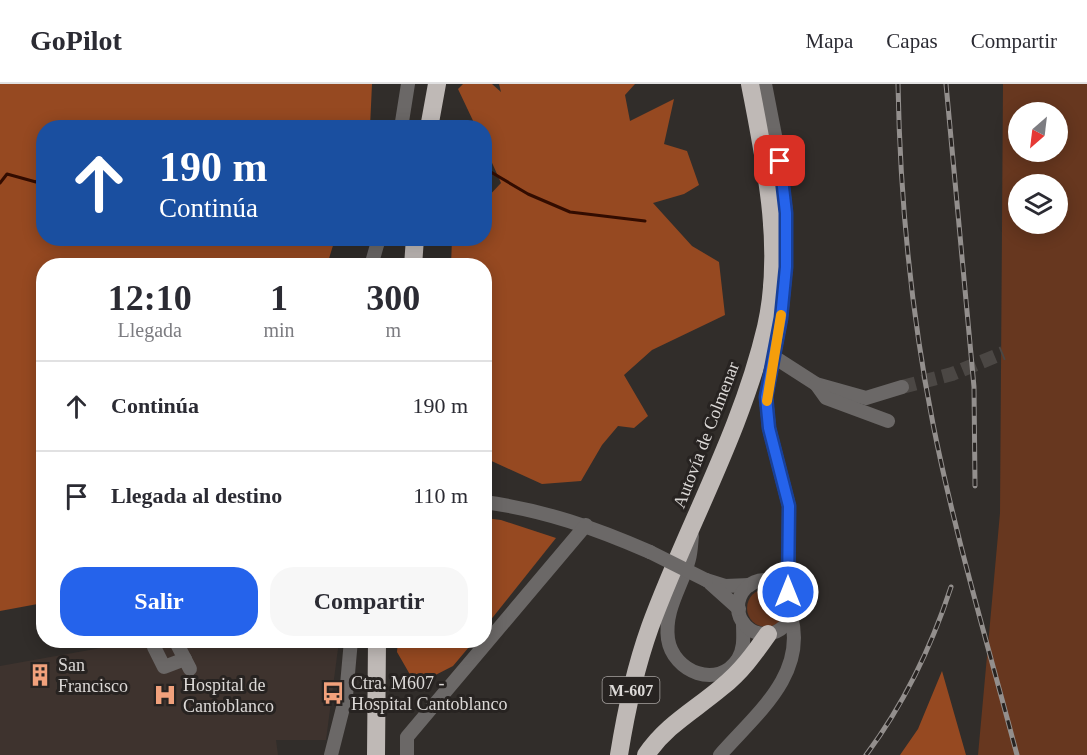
<!DOCTYPE html>
<html lang="es">
<head>
<meta charset="utf-8">
<style>
  body { margin:0; font-family:Georgia,serif; background:#f7f7f7; color:#2b2b33; height:100vh; display:flex; flex-direction:column; font-size:22px; white-space:nowrap }
  * { box-sizing:border-box; margin:0 }
  p { font-size:20px; color:#7c7c81 }
  .icon { flex:none; width:33px; height:33px; fill:none; stroke:currentColor; stroke-width:2; stroke-linecap:round; stroke-linejoin:round }
  .map { position:relative; flex:1; overflow:hidden }
  .side { position:absolute; left:36px; top:174px; width:456px; height:390px; display:flex; flex-direction:column; background:#fff; border-radius:24px; box-shadow:0 3px 15px #0003 }
  .side>* { flex:none }
  .hud { position:absolute; left:36px; top:36px; width:456px; height:126px; border-radius:24px; box-shadow:0 3px 15px #0003; background:#1a4fa0; color:#fff; overflow:hidden }
  .needle { width:39px; rotate:208deg }
  .fabs { position:absolute; left:1008px; top:18px; display:grid; gap:12px }
  .fabs a { display:grid; place-items:center; width:60px; height:60px; border-radius:50%; background:#fff; box-shadow:0 3px 15px #0003; font-size:30px }
  .pin { position:absolute; display:grid; place-items:center; width:51px; height:51px; color:#fff; margin:-26px; border-radius:12px; box-shadow:0 3px 9px #0006 }
  .me { position:absolute; width:66px; margin:-33px; rotate:0deg; stroke-linejoin:round; filter:drop-shadow(0 0 4px #0008) }
  .turn { display:flex; align-items:center; gap:21px; height:126px; padding:0 24px; font-size:27px }
  .turn .icon { width:78px; height:78px; stroke-width:2.5 }
  .turn b { display:block; font-size:42px; line-height:51px }
  .eta { display:flex; justify-content:space-evenly; align-items:center; height:102px; text-align:center }
  .eta b { font-size:36px; font-weight:800; line-height:42px }
  .button { display:flex; gap:12px; margin-top:auto; padding:12px 24px }
  .button a { flex:1; height:69px; border-radius:24px; background:#2563eb; color:#fff; font-size:24px; font-weight:800; line-height:69px; text-align:center }
  .button a+a { background:#f7f7f7; color:#2b2b33 }
  ul { padding:0; list-style:none }
  li { display:flex; align-items:center; gap:18px; height:90px; padding:0 24px; border-top:2px solid #e1e1e2 }
  li div { flex:1 }
  li b { display:block; font-size:22px }
  li em { font-style:normal }
  header { display:flex; align-items:center; gap:36px; box-sizing:border-box; height:84px; padding:0 30px; background:#fff; border-bottom:2px solid #e1e1e2 }
  header strong { font-size:28px }
  nav { display:flex; gap:33px; margin-inline-start:auto; font-size:21px }
  .map>svg:first-child { display:block }
  .built { fill:#3e332e }
  .green { fill:#67371f; fill-rule:evenodd }
  .forest { fill:#964921 }
  .lines { fill:none; stroke-linecap:round; stroke-linejoin:round }
  .stream { stroke:#320c00; stroke-width:3 }
  .minor-tunnel { stroke:#4b4744; stroke-width:14; stroke-dasharray:14 7; stroke-linecap:butt }
  .minor { stroke:#6b6867; stroke-width:14 }
  .highway { stroke:#bfb9b6; stroke-width:18 }
  .rail-casing { stroke:#938f8d; stroke-width:5 }
  .rail { stroke:#272321; stroke-width:3; stroke-dasharray:9; stroke-linecap:butt }
  .minor-bridge { stroke:#6b6867; stroke-width:14 }
  .route-casing { stroke:#184099; stroke-width:15 }
  .route { stroke:#2563eb; stroke-width:10 }
  .slow { stroke:#f59e0b; stroke-width:10 }
  .labels { text-anchor:middle; dominant-baseline:central; stroke-width:6; stroke-linejoin:round; paint-order:stroke }
  .shield { fill:#272321; stroke:#a6a2a0; stroke-width:1.5 }
  .shield-label { font-size:16px; font-weight:bold; fill:#dcd9d7 }
  .street-label { font-size:18px; fill:#dcd9d7; stroke:#272321 }
  .poi-label { font-size:18px; fill:#dcd9d7; stroke:#272321; text-anchor:start }
</style>
</head>
<body>
<header>
<strong>GoPilot</strong>
<nav><a>Mapa</a><a>Capas</a><a>Compartir</a></nav>
</header>
<div class="map">
<svg width="1087" height="671" viewBox="0 0 1087 671">
  <rect width="100%" height="100%" fill="#312d2a"/>
  <polygon class="built" points="140,557 339,557 326,656 276,656 278,671 0,671 0,582"/>
  <g class="green">
    <path d="M1003 0H1087V671H978L1000 429ZM1018 28H1058V68H1018ZM1018 100H1058V140H1018Z"/>
    <circle cx="766" cy="524" r="19"/>
  </g>
  <g class="forest">
    <polygon points="0,0 372,0 370,43 44,44 44,154 335,155 327,181 44,182 43,519 0,527"/>
    <polygon points="463,0 492,0 501,8 499,0 635,0 625,11 630,37 674,15 664,60 687,67 699,101 684,110 653,119 692,162 719,178 725,231 652,266 624,291 648,332 634,344 618,342 602,361 581,397 542,400 485,374 484,182 451,181 452,155 484,154 485,116 501,99 485,63 484,44 476,43 458,5"/>
    <polygon points="485,434 501,436 556,454 485,543"/>
    <polygon points="398,557 398,556 474,557 453,582 416,601 397,568"/>
    <polygon points="942,587 966,671 900,671 918,645"/>
  </g>
  <g class="lines">
    <g class="stream">
      <polyline points="484,84 528,110 570,128 645,137"/>
      <polyline points="0,99 7,90 36,98 44,90"/>
    </g>
    <polyline class="minor-tunnel" points="902,303 952,290 1003,269"/>
    <g class="minor">
      <polyline points="765,0 780,77 786,129 786,182 781,234 766,313 769,344 789,422 788,508"/>
      <polyline points="401,44 408,0"/>
      <polyline points="371,182 379,154"/>
      <polyline points="774,273 816,300 866,314 902,303"/>
      <polyline points="816,300 826,314 888,337"/>
      <path d="M484 418C544 426 595 444 650 468"/>
      <path d="M692 452C691 460 691 468 689 475 682 503 664 525 668 555 673 588 718 606 738 575 745 564 743 551 743 539"/>
      <polyline points="706,496 725,502 750,501"/>
      <circle cx="765" cy="523" r="27"/>
      <polyline points="710,499 739,525"/>
      <polyline points="162,556 155,559 154,563 164,583 185,575"/>
      <polyline points="175,556 190,585"/>
      <polyline points="331,671 346,612 351,556"/>
      <polyline points="407,671 407,653 586,441"/>
      <path d="M720 671C756 630 807 591 791 532"/>
    </g>
    <g class="highway">
      <polyline points="429,44 437,0"/>
      <polyline points="413,182 415,154"/>
      <polyline points="376,671 377,556"/>
      <path d="M619 671C626 627 635 585 650 543 687 442 741 349 766 243 784 164 765 78 750 0"/>
      <path d="M646 671C666 641 695 626 722 603 741 588 754 570 768 550"/>
    </g>
    <g class="rail-casing">
      <g id="rail">
        <path d="M898 0C900 114 911 228 933 340 955 451 988 561 1017 671"/>
        <polyline points="946,0 974,303 975,402"/>
        <path d="M866 671C904 620 931 564 951 503"/>
      </g>
    </g>
    <use href="#rail" class="rail"/>
    <polyline class="minor-bridge" points="650,468 706,496"/>
  </g>
  <g class="lines">
    <g class="route-casing">
      <polyline id="route" points="780,77 786,129 786,183 781,234 766,313 769,344 789,422 788,508"/>
    </g>
    <use href="#route" class="route"/>
    <polyline class="slow" points="767,317 781,231"/>
  </g>
  <defs>
    <g id="building-bare" transform="scale(1.8)"><path d="M-4-6H4V6H1V3H-1V6H-4ZM-2.5-4.3h1.7v1.8h-1.7ZM.8-4.3h1.7v1.8H.8ZM-2.5-1h1.7V.8h-1.7ZM.8-1h1.7V.8H.8Z" fill="#f1a17c" stroke="#272321" stroke-width="2.5" paint-order="stroke"/></g>
    <g id="bus-bare" transform="scale(1.8)"><path d="M-5-6H5V4H4V6H2V4H-2V6H-4V4H-5ZM-3.5-4V0h7V-4ZM-3.5 1.2v1.5H-2V1.2ZM2 1.2v1.5H3.5V1.2Z" fill="#f1a17c" stroke="#272321" stroke-width="2.5" paint-order="stroke"/></g>
    <g id="hospital-bare" transform="scale(1.8)"><path d="M-5-5h3v3.5h4V-5h3V5h-3V1.5h-4V5h-3Z" fill="#f1a17c" stroke="#272321" stroke-width="2.5" paint-order="stroke"/></g>
  </defs>
  <g fill-rule="evenodd">
    <use href="#building-bare" x="40" y="591"/>
    <use href="#bus-bare" x="333" y="609"/>
    <use href="#hospital-bare" x="165" y="611"/>
  </g>
  <g class="labels">
    <rect class="shield" x="602.5" y="593" width="57" height="26" rx="4.5"/>
    <g class="shield-label">
      <text x="631" y="606">M-607</text>
    </g>
    <g class="street-label">
      <text transform="translate(706 351) rotate(-69)">Autovía de Colmenar</text>
    </g>
    <g class="poi-label">
      <text x="58" y="581">San<tspan x="58" dy="21">Francisco</tspan></text>
      <text x="351" y="599">Ctra. M607 -<tspan x="351" dy="21">Hospital Cantoblanco</tspan></text>
      <text x="183" y="601">Hospital de<tspan x="183" dy="21">Cantoblanco</tspan></text>
    </g>
  </g>
</svg>
<div class="fabs">
<a><svg class="needle" viewBox="-14 -14 28 28"><path d="M0-13l5 13h-10z" fill="#e53935"/><path d="M0 13l5-13h-10z" fill="#7c7c81"/></svg></a>
<a><svg class="icon" aria-label="layers" viewBox="0 0 24 24"><path d="M12 4l9 5-9 5-9-5zM3 14l9 5 9-5"/></svg></a>
</div>
<div class="pin" style="left:780px;top:77px;background:#d93025"><svg class="icon" aria-label="arrive" viewBox="0 0 24 24"><path d="M6 21V4h12l-3 4 3 4H6"/></svg></div>
<svg class="me" style="left:788px;top:508px" viewBox="-20 -20 40 40"><circle r="17" fill="#2563eb" stroke="#fff" stroke-width="3"/><path d="M0-11L8 9 0 5-8 9z" fill="#fff"/></svg>
<div class="hud">
<div class="turn"><svg class="icon" aria-label="ahead" viewBox="0 0 24 24"><path d="M12 20V5M6 11l6-6 6 6"/></svg><div><b>190 m</b>Continúa</div></div>
</div>
<section class="side">
<div class="eta">
<div><b>12:10</b><p>Llegada</p></div>
<div><b>1</b><p>min</p></div>
<div><b>300</b><p>m</p></div>
</div>
<ul>
<li><svg class="icon" aria-label="ahead" viewBox="0 0 24 24"><path d="M12 20V5M6 11l6-6 6 6"/></svg><div><b>Continúa</b></div><em>190 m</em></li>
<li><svg class="icon" aria-label="arrive" viewBox="0 0 24 24"><path d="M6 21V4h12l-3 4 3 4H6"/></svg><div><b>Llegada al destino</b></div><em>110 m</em></li>
</ul>
<div class="button"><a>Salir</a><a>Compartir</a></div>
</section>
</div>
</body>
</html>
